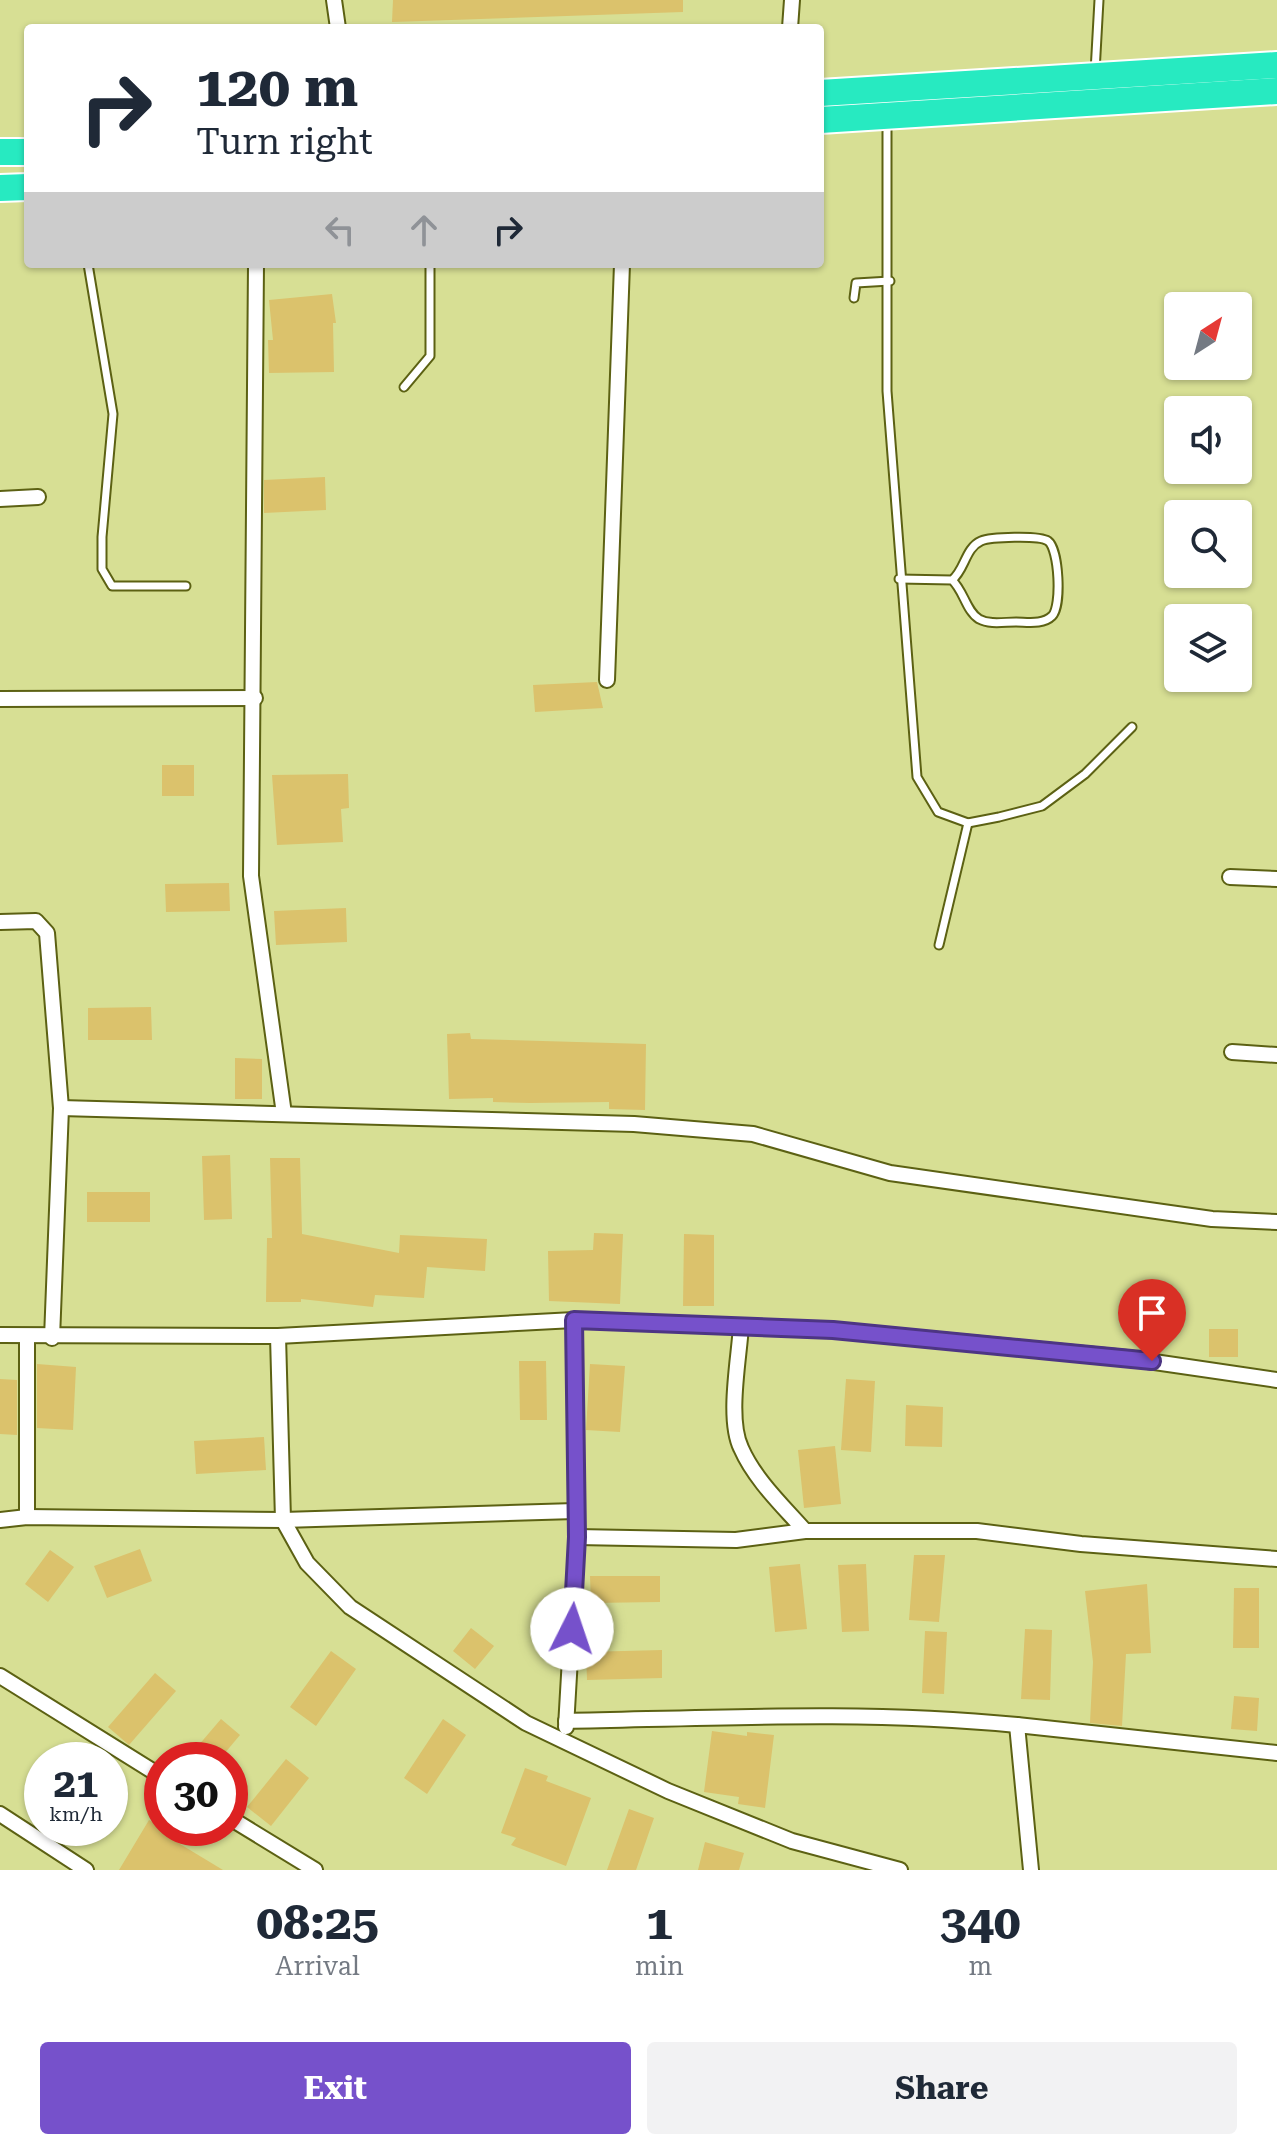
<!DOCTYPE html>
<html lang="en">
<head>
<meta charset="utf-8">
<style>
  body { margin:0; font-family:"Roboto Serif",serif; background:#f2f2f3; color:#1f2937; height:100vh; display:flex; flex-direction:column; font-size:30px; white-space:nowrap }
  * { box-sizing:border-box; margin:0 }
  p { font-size:26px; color:#747a83 }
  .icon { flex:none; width:44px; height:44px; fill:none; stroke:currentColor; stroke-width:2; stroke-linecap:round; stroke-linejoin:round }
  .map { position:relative; height:1870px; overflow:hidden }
  .details { display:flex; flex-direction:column; background:#fff; flex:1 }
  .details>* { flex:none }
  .banner { position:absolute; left:24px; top:24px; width:800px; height:244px; border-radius:8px; box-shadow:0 2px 6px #0004; background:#fff; color:#1f2937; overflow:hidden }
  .needle { width:52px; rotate:36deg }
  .tools { position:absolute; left:1164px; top:292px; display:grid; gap:16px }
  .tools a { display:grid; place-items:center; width:88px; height:88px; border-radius:8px; background:#fff; box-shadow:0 2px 6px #0004; font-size:40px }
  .speed { position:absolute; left:24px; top:1742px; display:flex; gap:16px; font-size:40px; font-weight:700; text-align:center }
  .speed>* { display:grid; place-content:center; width:104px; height:104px; border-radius:50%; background:#fff; box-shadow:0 2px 6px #0004; line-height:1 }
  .speed small { font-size:20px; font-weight:400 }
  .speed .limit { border:12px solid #d22; background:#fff; color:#111 }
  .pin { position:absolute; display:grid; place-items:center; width:68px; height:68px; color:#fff; margin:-82px -34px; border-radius:50% 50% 50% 0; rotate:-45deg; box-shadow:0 0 8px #0007 }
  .pin .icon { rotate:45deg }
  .me { position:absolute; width:88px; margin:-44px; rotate:4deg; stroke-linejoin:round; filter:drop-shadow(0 0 6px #0008) }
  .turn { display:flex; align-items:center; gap:28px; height:168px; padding:0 40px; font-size:36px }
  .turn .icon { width:104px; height:104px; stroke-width:2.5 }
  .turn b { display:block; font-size:56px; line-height:68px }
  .lanes { display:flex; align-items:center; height:76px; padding:0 40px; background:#0003; justify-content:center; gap:40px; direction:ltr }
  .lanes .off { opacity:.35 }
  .eta { display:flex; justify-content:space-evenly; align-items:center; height:136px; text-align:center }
  .eta b { font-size:48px; font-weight:700; line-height:56px }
  .button { display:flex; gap:16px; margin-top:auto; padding:16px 40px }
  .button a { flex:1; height:92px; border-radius:8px; background:#7651cb; color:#fff; font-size:32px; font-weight:700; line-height:92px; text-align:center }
  .button a+a { background:#f2f2f3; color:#1f2937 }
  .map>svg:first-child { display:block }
  .building { fill:#dbc26c }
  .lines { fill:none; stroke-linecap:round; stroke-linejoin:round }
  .lane-casing { stroke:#5c6113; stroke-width:11 }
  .street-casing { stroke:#5c6113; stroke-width:18 }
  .highway-casing { stroke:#fff; stroke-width:30 }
  .lane { stroke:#fff; stroke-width:7 }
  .street { stroke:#fff; stroke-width:14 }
  .highway { stroke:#27eac1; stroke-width:26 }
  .route-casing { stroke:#4d3584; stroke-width:20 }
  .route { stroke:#7651cb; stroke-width:14 }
</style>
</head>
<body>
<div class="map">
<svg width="1277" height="1870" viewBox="0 0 1277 1870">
  <rect width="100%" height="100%" fill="#d7df94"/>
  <g class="building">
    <polygon points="393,0 683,0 683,12 392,22"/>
    <polygon points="332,294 336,323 333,323 334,372 269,373 268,340 273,340 269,300"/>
    <polygon points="325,477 326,510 264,513 264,480"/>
    <polygon points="597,682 603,708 535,712 533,685"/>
    <rect x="162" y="765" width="32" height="31"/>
    <polygon points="348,774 349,808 341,809 343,842 277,845 272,775"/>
    <polygon points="229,883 230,911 166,912 165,884"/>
    <polygon points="346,908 347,942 276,945 274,911"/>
    <polygon points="151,1007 152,1040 88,1040 88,1008"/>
    <polygon points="470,1033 471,1039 646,1044 645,1110 609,1109 609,1102 530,1103 493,1102 493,1098 449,1099 447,1034"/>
    <polygon points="235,1058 262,1059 262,1099 235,1099"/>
    <polygon points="230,1155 232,1219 204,1220 202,1156"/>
    <polygon points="270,1158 300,1158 302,1234 399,1253 400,1235 487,1239 485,1271 427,1267 424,1298 375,1295 373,1307 301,1299 301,1302 266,1302 267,1238 272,1238"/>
    <rect x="87" y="1192" width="63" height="30"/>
    <polygon points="594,1233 623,1234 620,1304 549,1301 548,1251 593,1250"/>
    <polygon points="684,1234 714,1235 714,1306 683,1306"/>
    <rect x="1209" y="1329" width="29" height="28"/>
    <polygon points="519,1361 546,1361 547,1420 520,1420"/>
    <polygon points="37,1364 76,1367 73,1430 37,1428"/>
    <polygon points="590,1364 625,1366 620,1432 586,1430"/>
    <polygon points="0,1379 17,1380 17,1435 0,1434"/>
    <polygon points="846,1379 875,1381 871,1452 841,1450"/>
    <polygon points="906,1405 943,1407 942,1447 905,1446"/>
    <polygon points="264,1437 266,1470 196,1474 194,1441"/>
    <polygon points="835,1446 841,1504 804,1508 798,1450"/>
    <polygon points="140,1549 152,1581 107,1598 94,1566"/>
    <polygon points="50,1550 74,1567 48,1602 25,1584"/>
    <polygon points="914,1555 945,1555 939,1622 909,1620"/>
    <polygon points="800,1564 807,1629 775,1632 769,1567"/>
    <polygon points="866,1564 869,1631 842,1632 838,1565"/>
    <polygon points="590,1576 660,1576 660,1602 591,1603"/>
    <polygon points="1147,1584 1151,1653 1126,1654 1122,1726 1090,1723 1093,1662 1085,1591"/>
    <polygon points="1234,1588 1259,1588 1259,1648 1233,1648"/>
    <polygon points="471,1628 494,1646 475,1669 453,1651"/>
    <polygon points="1025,1629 1052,1630 1050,1700 1021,1699"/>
    <polygon points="925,1631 947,1632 944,1694 922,1693"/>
    <polygon points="662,1650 662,1678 587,1680 586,1652"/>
    <polygon points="331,1651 356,1669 316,1726 290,1707"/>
    <polygon points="155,1673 176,1691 129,1745 108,1727"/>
    <polygon points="1234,1696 1259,1698 1257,1731 1231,1729"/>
    <polygon points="221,1719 240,1735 219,1760 186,1760"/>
    <polygon points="443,1719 466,1735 427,1794 404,1778"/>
    <polygon points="712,1731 747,1736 747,1732 774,1735 765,1808 738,1804 739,1797 704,1792"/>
    <polygon points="286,1759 309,1778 271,1826 247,1807"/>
    <polygon points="525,1768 548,1776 546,1781 591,1798 566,1866 511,1845 516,1838 501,1833"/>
    <polygon points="629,1809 654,1818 636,1870 607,1870"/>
    <polygon points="149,1820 178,1837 175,1841 223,1870 119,1870"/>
    <polygon points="705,1842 744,1853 739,1870 698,1870"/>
  </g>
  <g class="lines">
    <g class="lane-casing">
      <g id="lane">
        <polyline points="1095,72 1099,0"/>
        <polyline points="887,120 887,391 917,777 938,812 968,823 999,817 1042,806 1085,774 1132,727"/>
        <polyline points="88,264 113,414 102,537 102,569 112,586 186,586"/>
        <polyline points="854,298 856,283 890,281"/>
        <polyline points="404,387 430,356 430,264"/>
        <path d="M899 579 952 580C965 570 965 548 981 541 990 537 1039 535 1048 541 1059 549 1062 606 1052 616 1043 625 1027 622 1016 622 1004 622 990 625 979 619 966 611 964 591 952 580"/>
        <polyline points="939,945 968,823"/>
      </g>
    </g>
    <g class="street-casing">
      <g id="street">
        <polyline points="334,0 338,28"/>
        <polyline points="790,28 792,0"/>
        <polyline points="256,264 251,876 284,1114"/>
        <polyline points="0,499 38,497"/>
        <polyline points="607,680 622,264"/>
        <polyline points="0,699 255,698"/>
        <polyline points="1230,877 1277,879"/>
        <polyline points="0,922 36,921 47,933 61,1108 52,1338"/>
        <polyline points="1232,1052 1277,1055"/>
        <polyline points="61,1108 634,1124 753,1134 890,1173 1212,1219 1277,1222"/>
        <path d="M741 1326C739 1359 727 1419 741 1448 755 1480 783 1506 805 1531"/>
        <polyline points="0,1335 278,1336 574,1320 833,1330 1127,1358 1277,1380"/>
        <polyline points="278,1336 283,1520 307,1563 350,1607 526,1723 668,1791 792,1841 900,1870"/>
        <polyline points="27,1337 27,1517"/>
        <polyline points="0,1520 27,1517 283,1520 575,1511"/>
        <polyline points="577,1537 736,1540 805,1531 977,1531 1081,1544 1277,1559"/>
        <polyline points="0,1676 162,1777"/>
        <path d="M566 1721C717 1718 867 1710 1017 1725"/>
        <polyline points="566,1727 577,1537 574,1320"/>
        <polyline points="0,1814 86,1870"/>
        <polyline points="230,1818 315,1870"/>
        <polyline points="1031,1870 1017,1725 1277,1753"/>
      </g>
    </g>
    <g class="highway-casing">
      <g id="highway">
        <polyline points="820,93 1277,65"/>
        <polyline points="820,120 1277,91"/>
        <polyline points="0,152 28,152"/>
        <polyline points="0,188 28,187"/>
      </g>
    </g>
    <use href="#lane" class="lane"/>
    <use href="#street" class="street"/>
    <use href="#highway" class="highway"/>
  </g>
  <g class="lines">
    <g class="route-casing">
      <polyline id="route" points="572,1629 577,1537 574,1320 833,1330 1152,1361"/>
    </g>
    <use href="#route" class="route"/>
  </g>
</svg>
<div class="tools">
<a><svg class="needle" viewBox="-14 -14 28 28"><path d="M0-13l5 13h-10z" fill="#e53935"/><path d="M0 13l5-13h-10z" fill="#747a83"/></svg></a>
<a><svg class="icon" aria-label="sound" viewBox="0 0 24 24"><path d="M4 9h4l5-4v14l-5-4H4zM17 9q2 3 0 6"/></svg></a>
<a><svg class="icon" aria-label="search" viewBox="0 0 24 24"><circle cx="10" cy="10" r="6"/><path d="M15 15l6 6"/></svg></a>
<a><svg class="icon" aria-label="layers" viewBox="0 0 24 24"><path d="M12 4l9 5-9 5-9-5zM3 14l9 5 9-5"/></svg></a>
</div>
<div class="speed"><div>21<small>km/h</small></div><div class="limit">30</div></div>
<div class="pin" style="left:1152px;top:1361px;background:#d93025"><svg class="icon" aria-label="arrive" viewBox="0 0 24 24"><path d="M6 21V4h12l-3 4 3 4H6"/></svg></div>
<svg class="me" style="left:572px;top:1629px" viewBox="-20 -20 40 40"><circle r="19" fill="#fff"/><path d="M0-13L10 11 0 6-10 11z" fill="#7651cb"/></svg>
<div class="banner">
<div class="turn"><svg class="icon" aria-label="right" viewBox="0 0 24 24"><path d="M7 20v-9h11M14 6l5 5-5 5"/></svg><div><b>120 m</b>Turn right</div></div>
<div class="lanes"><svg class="icon off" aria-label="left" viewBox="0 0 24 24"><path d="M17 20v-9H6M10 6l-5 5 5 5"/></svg><svg class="icon off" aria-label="ahead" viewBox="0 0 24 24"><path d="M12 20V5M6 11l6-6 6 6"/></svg><svg class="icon" aria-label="right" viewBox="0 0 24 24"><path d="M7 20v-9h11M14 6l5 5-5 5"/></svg></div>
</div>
</div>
<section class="details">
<div class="eta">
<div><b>08:25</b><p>Arrival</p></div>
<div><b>1</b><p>min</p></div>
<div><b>340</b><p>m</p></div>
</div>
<div class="button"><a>Exit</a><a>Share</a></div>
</section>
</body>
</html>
